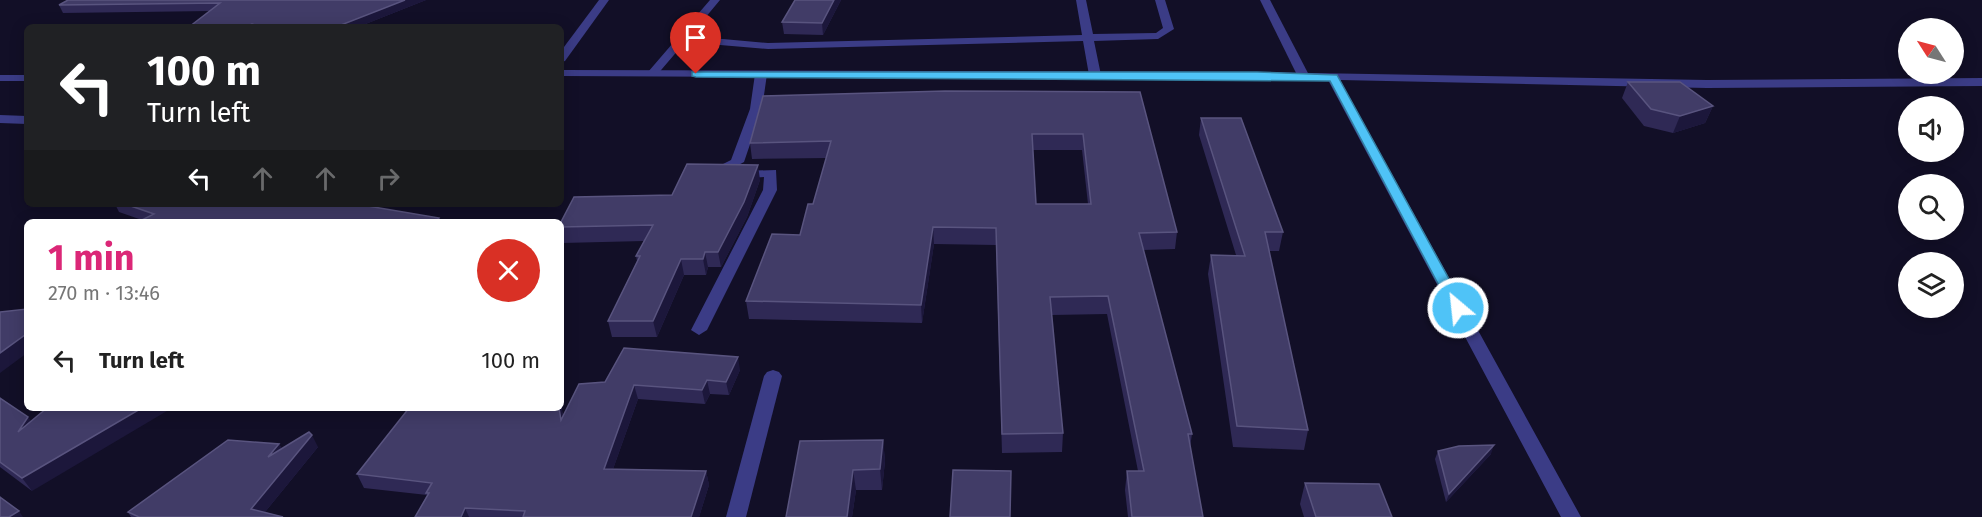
<!DOCTYPE html>
<html lang="en">
<head>
<meta charset="utf-8">
<style>
  body { margin:0; font-family:"Fira Sans",sans-serif; background:#f2f2f2; color:#222; height:100vh; display:flex; flex-direction:column; font-size:22px; white-space:nowrap }
  * { box-sizing:border-box; margin:0 }
  p { font-size:20px; color:#767676 }
  .icon { flex:none; width:33px; height:33px; fill:none; stroke:currentColor; stroke-width:2; stroke-linecap:round; stroke-linejoin:round }
  .map { position:relative; flex:1; overflow:hidden }
  .details { position:absolute; left:24px; top:219px; width:540px; height:192px; display:flex; flex-direction:column; background:#fff; border-radius:9px; box-shadow:0 3px 15px #0003 }
  .details>* { flex:none }
  .top-card { position:absolute; left:24px; top:24px; width:540px; height:183px; border-radius:9px; box-shadow:0 3px 15px #0003; background:#202124; color:#fff; overflow:hidden }
  .needle { width:39px; rotate:306deg }
  .tools { position:absolute; left:1898px; top:18px; display:grid; gap:12px }
  .tools a { display:grid; place-items:center; width:66px; height:66px; border-radius:50%; background:#fff; box-shadow:0 3px 15px #0003; font-size:30px }
  .pin { position:absolute; display:grid; place-items:center; width:51px; height:51px; color:#fff; margin:-62px -26px; border-radius:50% 50% 50% 0; rotate:-45deg; box-shadow:0 0 6px #0007 }
  .pin .icon { rotate:45deg }
  .me { position:absolute; width:66px; margin:-33px; rotate:332deg; stroke-linejoin:round; filter:drop-shadow(0 0 4px #0008) }
  .turn { display:flex; align-items:center; gap:21px; height:126px; padding:0 24px; font-size:27px }
  .turn .icon { width:78px; height:78px; stroke-width:2.5 }
  .turn b { display:block; font-size:42px; line-height:51px }
  .lanes { display:flex; align-items:center; height:57px; padding:0 24px; background:#0003; justify-content:center; gap:30px; direction:ltr }
  .lanes .off { opacity:.35 }
  .round { display:grid; place-items:center; flex:none; width:63px; height:63px; border-radius:32px; background:#f2f2f2 }
  .overview { display:flex; align-items:center; justify-content:space-between; height:102px; padding:0 24px }
  h1 { font-size:36px; font-weight:700; line-height:45px; color:#db2777 }
  ul { padding:0; list-style:none }
  li { display:flex; align-items:center; gap:18px; height:78px; padding:0 24px }
  li div { flex:1 }
  li b { display:block; font-size:22px }
  li em { font-style:normal }
  .map>svg:first-child { display:block }
  .lines { fill:none; stroke-linecap:round; stroke-linejoin:round }
  .lane { fill:#3b3c86; fill-rule:evenodd }
  .street { fill:#3b3c86; fill-rule:evenodd }
  .wall { fill:#2f2955; fill-rule:evenodd }
  .shaded-wall { fill:#1c173b }
  .building { fill:#413c67; stroke:#59547f; stroke-width:1.5; fill-rule:evenodd }
  .route { fill:#4fc3f7; stroke:#337fa1; stroke-width:1.5 }
</style>
</head>
<body>
<div class="map">
<svg width="1982" height="517" viewBox="0 0 1982 517">
  <rect width="100%" height="100%" fill="#120f27"/>
  <g class="lines">
    <g class="lane">
      <polygon points="710,0 720,0 690,36 768,43 1082,35 1076,0 1086,0 1093,34 1156,33 1163,28 1155,0 1165,0 1174,29 1158,39 1094,41 1101,75 1095,78 1089,75 1083,41 768,49 685,42 656,76 648,76 648,72"/>
      <polygon points="1260,0 1270,0 1310,77 1308,79 1304,80 1298,77"/>
      <polygon points="761,71 767,74 762,109 744,162 733,168 739,171 776,170 777,190 707,330 699,335 691,330 763,190 764,177 737,179 720,173 717,167 731,160 750,109 755,74"/>
      <polygon points="0,115 27,116 27,124 0,123"/>
      <polygon points="773,370 779,372 782,376 746,517 726,517 764,376 767,372"/>
    </g>
    <g class="street">
      <polygon points="599,0 609,0 565,61 561,62 561,51"/>
      <polygon points="561,70 1257,72 1707,80 1982,78 1982,86 1707,88 1340,80 1581,517 1561,517 1328,80 561,76"/>
      <rect x="0" y="75" width="27" height="6"/>
    </g>
  </g>
  <g class="wall">
    <polygon points="68,0 426,0 358,27 189,27 210,11 63,13 59,5"/>
    <polygon points="795,0 841,0 823,35 784,34 782,22"/>
    <polygon points="1628,82 1713,106 1705,123 1673,133 1644,126 1622,98"/>
    <path d="M1140 92 1177 232 1175 249 1143 250 1192 434 1190 447 1203 517H1128L1125 490 1127 471H1138L1107 314 1052 315 1063 433 1062 452 1002 453 996 245 934 244 922 323 749 319 746 301 800 235 813 204 827 158 752 159 750 143ZM1033 150H1082L1088 204H1036Z"/>
    <polygon points="1201,118 1283,232 1279,251 1269,251 1308,430 1304,450 1233,447 1208,274 1211,255 1236,255 1199,135"/>
    <polygon points="760,180 747,217 721,267 708,267 706,275 684,275 657,337 612,337 608,321 637,261 636,256 644,241 562,243 561,239 561,227 672,195"/>
    <polygon points="115,204 200,204 208,206 439,218 440,222 138,222 142,220 119,212"/>
    <polygon points="740,370 729,395 710,394 705,404 638,399 613,469 706,471 709,485 699,517 415,517 427,495 364,488 357,474 561,408 561,404 563,416 605,382"/>
    <polygon points="0,398 32,491 0,467"/>
    <polygon points="883,440 885,461 882,490 856,490 852,517 786,517"/>
    <polygon points="279,444 282,449 318,447 265,512 284,517 131,517 128,512"/>
    <polygon points="1438,451 1491,454 1446,502 1435,459"/>
    <polygon points="1305,483 1392,517 1304,517 1300,504"/>
  </g>
  <g class="shaded-wall">
    <polygon points="405,0 426,0 358,27 336,27"/>
    <polygon points="834,0 841,0 823,35 822,23"/>
    <polygon points="1713,106 1705,123 1673,133 1680,116"/>
    <polygon points="758,165 760,180 747,217 721,267 718,252"/>
    <polygon points="933,227 934,244 922,323 921,305"/>
    <polygon points="705,252 708,267 706,275 703,259"/>
    <polygon points="681,259 684,275 657,337 653,321"/>
    <polygon points="25,335 27,335 27,353 0,373 0,353"/>
    <polygon points="738,357 740,370 729,395 726,382"/>
    <polygon points="707,380 710,394 705,404 702,390"/>
    <polygon points="634,385 638,399 608,483 604,469"/>
    <polygon points="561,404 565,434 561,420 559,408 561,408"/>
    <polygon points="142,408 172,408 32,491 22,478"/>
    <polygon points="28,417 38,430 18,432"/>
    <polygon points="312,435 318,447 261,517 251,509"/>
    <polygon points="883,440 885,461 882,490 880,469"/>
    <polygon points="279,444 286,455 268,457"/>
    <polygon points="1494,445 1491,454 1446,502 1449,494"/>
    <polygon points="853,470 856,490 852,517 847,517"/>
    <polygon points="706,471 709,485 699,517 691,517"/>
    <polygon points="465,508 469,517 461,517"/>
    <polygon points="19,511 23,517 9,517"/>
  </g>
  <g class="building">
    <polygon points="68,0 405,0 336,27 261,27 252,24 245,27 189,27 220,3 59,5"/>
    <polygon points="795,0 834,0 822,23 782,22"/>
    <polygon points="1628,82 1680,82 1713,106 1680,116 1651,109"/>
    <path d="M945 91 1140 92 1177 232 1139 233 1192 434H1188L1203 517H1132L1127 471H1144L1108 296 1050 297 1063 433 1002 434 996 228 933 227 921 305 746 301 772 234 800 235 808 204H813L831 141 750 143 763 96ZM1032 134H1083L1091 204H1036Z"/>
    <polygon points="1201,118 1241,118 1283,232 1265,232 1308,430 1237,426 1211,255 1245,256"/>
    <polygon points="687,164 758,165 744,202 718,252 705,252 703,259 681,259 653,321 608,321 640,256 636,256 653,225 561,227 561,222 574,197 672,195"/>
    <polygon points="125,204 200,204 208,206 211,204 356,204 439,218 436,222 138,222 154,214"/>
    <polygon points="27,309 27,335 25,335 0,353 0,312"/>
    <polygon points="624,348 738,357 726,382 707,380 702,390 634,385 604,469 706,471 691,517 523,517 525,511 465,508 461,517 415,517 429,493 426,493 432,483 357,474 409,408 559,408 561,420 579,384 605,382"/>
    <polygon points="0,398 28,417 18,432 47,408 142,408 22,478 0,462"/>
    <polygon points="309,432 312,435 251,509 283,517 139,517 128,512 228,440 279,444 268,457"/>
    <polygon points="883,440 880,469 853,470 847,517 786,517 800,441"/>
    <polygon points="1494,445 1449,494 1438,451 1459,446"/>
    <polygon points="953,470 1011,471 1010,517 950,517"/>
    <polygon points="1305,483 1379,484 1392,517 1316,517"/>
    <polygon points="0,497 19,511 9,517 0,517"/>
  </g>
  <polygon class="route" points="692,72 1257,72 1337,75 1465,308 1458,312 1451,308 1330,81 696,77 692,76"/>
</svg>
<div class="tools">
<a><svg class="needle" viewBox="-14 -14 28 28"><path d="M0-13l5 13h-10z" fill="#e53935"/><path d="M0 13l5-13h-10z" fill="#767676"/></svg></a>
<a><svg class="icon" aria-label="sound" viewBox="0 0 24 24"><path d="M4 9h4l5-4v14l-5-4H4zM17 9q2 3 0 6"/></svg></a>
<a><svg class="icon" aria-label="search" viewBox="0 0 24 24"><circle cx="10" cy="10" r="6"/><path d="M15 15l6 6"/></svg></a>
<a><svg class="icon" aria-label="layers" viewBox="0 0 24 24"><path d="M12 4l9 5-9 5-9-5zM3 14l9 5 9-5"/></svg></a>
</div>
<div class="pin" style="left:696px;top:74px;background:#d93025"><svg class="icon" aria-label="arrive" viewBox="0 0 24 24"><path d="M6 21V4h12l-3 4 3 4H6"/></svg></div>
<svg class="me" style="left:1458px;top:308px" viewBox="-20 -20 40 40"><circle r="17" fill="#4fc3f7" stroke="#fff" stroke-width="3"/><path d="M0-11L8 9 0 5-8 9z" fill="#fff"/></svg>
<div class="top-card">
<div class="turn"><svg class="icon" aria-label="left" viewBox="0 0 24 24"><path d="M17 20v-9H6M10 6l-5 5 5 5"/></svg><div><b>100 m</b>Turn left</div></div>
<div class="lanes"><svg class="icon" aria-label="left" viewBox="0 0 24 24"><path d="M17 20v-9H6M10 6l-5 5 5 5"/></svg><svg class="icon off" aria-label="ahead" viewBox="0 0 24 24"><path d="M12 20V5M6 11l6-6 6 6"/></svg><svg class="icon off" aria-label="ahead" viewBox="0 0 24 24"><path d="M12 20V5M6 11l6-6 6 6"/></svg><svg class="icon off" aria-label="right" viewBox="0 0 24 24"><path d="M7 20v-9h11M14 6l5 5-5 5"/></svg></div>
</div>
<section class="details">
<div class="overview"><div><h1>1 min</h1><p>270 m · 13:46</p></div><a class="round" style="background:#d93025;color:#fff"><svg class="icon" aria-label="close" viewBox="0 0 24 24"><path d="M6 6l12 12M18 6L6 18"/></svg></a></div>
<ul>
<li><svg class="icon" aria-label="left" viewBox="0 0 24 24"><path d="M17 20v-9H6M10 6l-5 5 5 5"/></svg><div><b>Turn left</b></div><em>100 m</em></li>
</ul>
</section>
</div>
</body>
</html>
